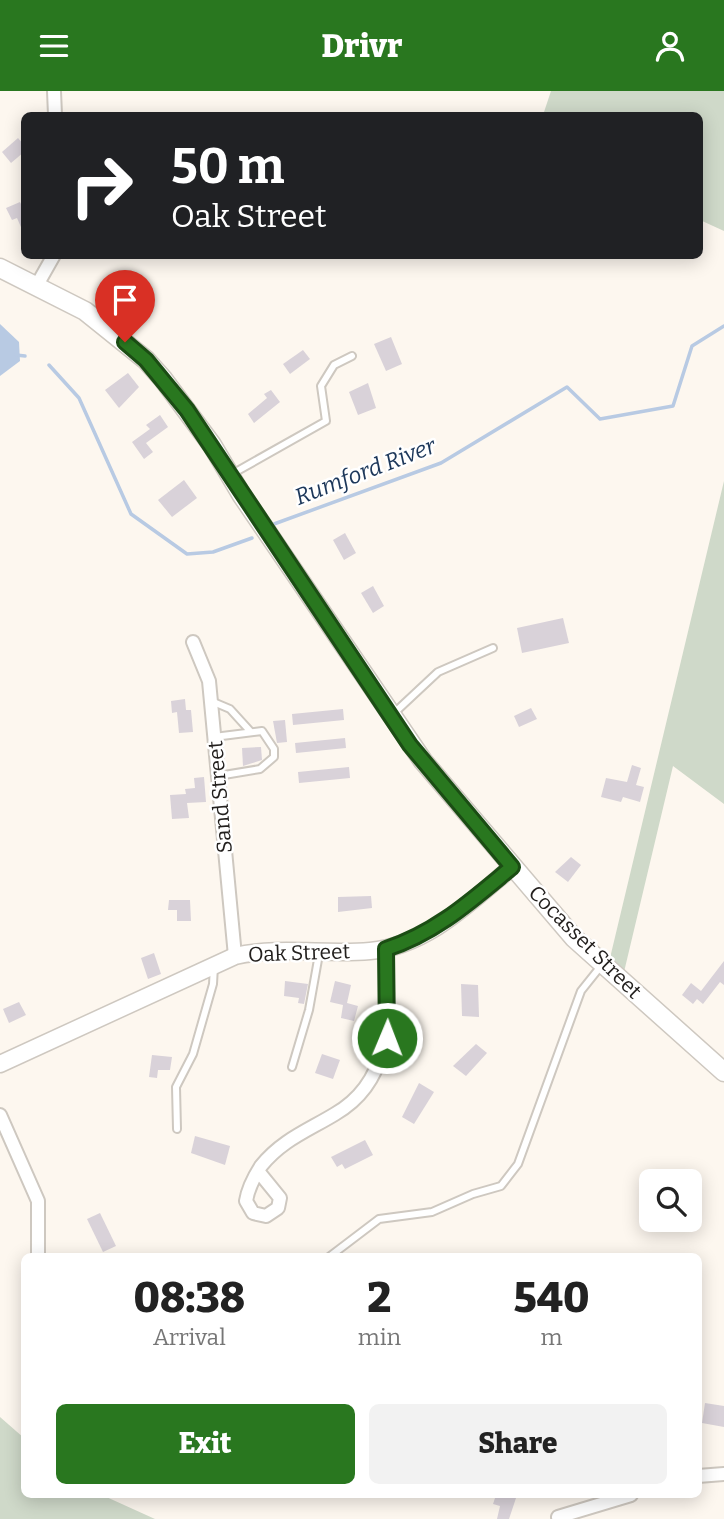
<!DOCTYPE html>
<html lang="en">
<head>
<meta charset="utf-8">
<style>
  body { margin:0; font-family:Bitter,serif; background:#f2f2f2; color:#222; height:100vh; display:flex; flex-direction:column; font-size:26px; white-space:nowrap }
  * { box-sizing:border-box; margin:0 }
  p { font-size:23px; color:#767676 }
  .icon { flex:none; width:38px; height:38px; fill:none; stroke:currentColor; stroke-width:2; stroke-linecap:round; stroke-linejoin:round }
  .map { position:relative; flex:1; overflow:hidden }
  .details { position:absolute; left:21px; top:1162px; width:681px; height:245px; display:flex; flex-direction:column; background:#fff; border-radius:10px; box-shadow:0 4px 18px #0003 }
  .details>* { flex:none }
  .top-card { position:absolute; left:21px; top:21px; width:682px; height:147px; border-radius:10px; box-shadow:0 4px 18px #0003; background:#202124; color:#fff; overflow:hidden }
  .tools { position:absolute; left:639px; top:1078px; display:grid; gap:14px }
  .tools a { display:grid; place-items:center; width:63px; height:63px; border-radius:10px; background:#fff; box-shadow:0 4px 18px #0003; font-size:35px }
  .pin { position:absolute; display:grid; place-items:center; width:60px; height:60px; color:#fff; margin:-72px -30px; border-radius:50% 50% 50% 0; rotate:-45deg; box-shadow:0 0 7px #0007 }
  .pin .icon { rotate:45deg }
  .me { position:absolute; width:77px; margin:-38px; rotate:1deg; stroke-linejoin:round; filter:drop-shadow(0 0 5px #0008) }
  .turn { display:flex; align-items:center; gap:24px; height:147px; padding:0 35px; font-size:32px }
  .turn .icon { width:91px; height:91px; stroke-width:2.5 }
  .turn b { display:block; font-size:49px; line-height:60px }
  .eta { display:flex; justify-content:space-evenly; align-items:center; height:119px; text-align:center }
  .eta b { font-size:42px; font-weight:800; line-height:49px }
  .action { display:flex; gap:14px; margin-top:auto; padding:14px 35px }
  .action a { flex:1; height:80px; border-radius:10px; background:#29771f; color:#fff; font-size:28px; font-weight:800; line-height:80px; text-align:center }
  .action a+a { background:#f2f2f2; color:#222 }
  header { display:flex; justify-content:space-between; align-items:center; height:91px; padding:0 35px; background:#29771f; color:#fff; font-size:32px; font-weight:800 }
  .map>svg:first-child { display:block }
  .green { fill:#cfd9c9 }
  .water { fill:#b8cae3 }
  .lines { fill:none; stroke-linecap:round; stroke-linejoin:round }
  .stream { stroke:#b8cae3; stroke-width:3.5 }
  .building { fill:#d9d2d9 }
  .service-casing { stroke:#cec8c0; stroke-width:10 }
  .minor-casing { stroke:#cec8c0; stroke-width:16 }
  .tertiary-casing { stroke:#cec8c0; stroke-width:19 }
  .secondary-casing { stroke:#cec8c0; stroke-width:21 }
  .service { stroke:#fff; stroke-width:6 }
  .minor { stroke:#fff; stroke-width:12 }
  .tertiary { stroke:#fff; stroke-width:16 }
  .secondary { stroke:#fff; stroke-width:18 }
  .route-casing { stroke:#1b4d14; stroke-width:18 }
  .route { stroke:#29771f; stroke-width:12 }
  .labels { text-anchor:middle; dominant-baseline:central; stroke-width:5; stroke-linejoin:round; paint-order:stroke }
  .street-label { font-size:21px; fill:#23201e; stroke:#fff }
  .water-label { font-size:23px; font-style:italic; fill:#1c375a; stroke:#fff }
</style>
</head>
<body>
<header><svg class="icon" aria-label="menu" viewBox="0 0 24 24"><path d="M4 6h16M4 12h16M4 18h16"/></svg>Drivr<svg class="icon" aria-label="person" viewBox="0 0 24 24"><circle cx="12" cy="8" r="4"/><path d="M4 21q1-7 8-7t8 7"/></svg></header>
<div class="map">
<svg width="724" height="1428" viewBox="0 0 724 1428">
  <rect width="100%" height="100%" fill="#fdf7ef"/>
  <g class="green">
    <polygon points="551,0 724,0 724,140 700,129 700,24 543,24"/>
    <polygon points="724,390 724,713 673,675 624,881 610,867"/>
    <polygon points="0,1326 24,1347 24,1404 102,1404 155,1428 0,1428"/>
  </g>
  <polygon class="water" points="0,233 19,251 20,270 0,285"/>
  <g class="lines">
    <g class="stream">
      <polyline points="16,264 25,265"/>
      <polyline points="49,274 79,307 131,423 187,463 213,461 252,447"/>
      <polyline points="274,433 441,372 567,296 600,328 673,315 692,255 724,235"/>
    </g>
  </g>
  <g class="building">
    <polygon points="18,47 24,54 24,61 11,72 2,61"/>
    <polygon points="20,111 22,115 24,114 24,143 17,127 12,129 6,117"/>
    <polygon points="391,246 402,273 386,280 374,253"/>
    <polygon points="303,259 310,268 290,283 283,273"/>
    <polygon points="128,282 139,296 119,317 105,299"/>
    <polygon points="368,292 376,317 358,324 349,301"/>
    <polygon points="271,299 280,311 254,332 248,323 267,307 264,303"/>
    <polygon points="160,324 168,336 146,352 153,361 144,368 132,351 150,338 146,334"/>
    <polygon points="184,389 197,407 172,426 158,409"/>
    <polygon points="345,442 356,462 344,469 333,449"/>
    <polygon points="373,495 384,515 373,522 361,502"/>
    <polygon points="563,527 569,552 522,562 517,537"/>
    <polygon points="185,608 186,619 191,619 193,641 179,642 177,621 172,622 171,610"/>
    <polygon points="531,617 537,628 519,636 514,625"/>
    <polygon points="343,618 344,629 293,634 292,623"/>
    <polygon points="285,629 287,651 277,652 273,630"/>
    <polygon points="345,647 346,657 296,662 295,652"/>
    <polygon points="261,656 262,669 243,675 242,657"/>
    <polygon points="632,674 641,677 636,694 644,696 640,711 623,706 621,711 601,706 606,687 627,691"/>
    <polygon points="349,676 350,687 299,692 298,681"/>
    <polygon points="204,686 206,711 187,712 189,727 172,728 170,704 186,703 185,698 195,697 194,687"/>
    <polygon points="571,766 581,774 568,791 555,781"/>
    <polygon points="371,805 372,817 338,821 338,806"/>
    <polygon points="169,809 190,809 191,830 177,830 177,819 168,819"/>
    <polygon points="154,862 161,883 148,888 141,867"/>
    <polygon points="724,870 724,894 720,891 703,913 697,908 693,913 682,904 691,892 701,900"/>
    <polygon points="285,890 308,893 304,913 298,912 299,907 284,905"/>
    <polygon points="335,890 351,894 347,912 358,915 354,930 341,927 343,914 330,911"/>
    <polygon points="461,893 478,894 479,926 462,925"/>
    <polygon points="19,911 26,924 9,932 3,918"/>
    <polygon points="476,953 487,962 466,985 453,975"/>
    <polygon points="322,963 340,969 333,988 315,982"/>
    <polygon points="152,964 172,966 170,979 158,979 157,987 149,986"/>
    <polygon points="419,992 434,1001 414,1033 402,1026"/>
    <polygon points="195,1045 230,1055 225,1074 191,1062"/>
    <polygon points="365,1049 373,1064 345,1078 342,1073 337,1076 331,1066"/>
    <polygon points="100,1122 116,1155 103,1161 87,1128"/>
    <polygon points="705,1312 724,1315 724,1336 702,1332"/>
    <polygon points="496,1404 517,1404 509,1428 497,1428 500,1415 493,1413"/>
  </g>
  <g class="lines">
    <g class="service-casing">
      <g id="service">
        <polyline points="232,383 326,330 321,295 334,274 352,265"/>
        <polyline points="211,610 230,618 250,640"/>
        <polyline points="392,624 438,581 493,557"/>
        <polyline points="214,646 262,640 274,658 274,666 260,678 218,685"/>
        <polyline points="292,976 309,919 319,863"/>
        <polyline points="177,1038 176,996 193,963 213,893 214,875"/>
        <polyline points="329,1166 379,1128 432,1121 473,1103 501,1095 518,1073 581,900 601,875"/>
      </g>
    </g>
    <g class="minor-casing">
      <g id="minor">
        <polyline points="54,0 55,24"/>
        <polyline points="37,194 54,164"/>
        <polyline points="193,551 209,590 235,865"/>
        <polyline points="0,1024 38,1110 38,1166"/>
        <path d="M258 1080 280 1107 278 1117 266 1125 253 1122 246 1110C248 1097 254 1086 261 1075 282 1049 307 1040 335 1023 397 987 387 919 386 858"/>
        <polyline points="698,1385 724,1383"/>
        <polyline points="558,1426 631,1404"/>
      </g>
    </g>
    <g class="tertiary-casing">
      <path id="tertiary" d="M0 973 235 865C279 855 325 864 370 860 427 855 470 811 512 776"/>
    </g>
    <g class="secondary-casing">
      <polyline id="secondary" points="0,177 85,220 146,269 163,288 212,354 241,403 423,670 574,847 724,981"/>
    </g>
    <use href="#service" class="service"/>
    <use href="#minor" class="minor"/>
    <use href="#tertiary" class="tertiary"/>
    <use href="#secondary" class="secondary"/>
  </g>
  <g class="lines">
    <g class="route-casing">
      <path id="route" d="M125 251 146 269 187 319 410 654 512 776C472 809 436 842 386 858L387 947"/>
    </g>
    <use href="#route" class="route"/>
  </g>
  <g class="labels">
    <g class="street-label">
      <text transform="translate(220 706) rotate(-95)">Sand Street</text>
      <text transform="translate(585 851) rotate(45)">Cocasset Street</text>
      <text transform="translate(299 862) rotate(-2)">Oak Street</text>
    </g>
    <g class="water-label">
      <text transform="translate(365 380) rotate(-21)">Rumford River</text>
    </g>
  </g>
</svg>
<div class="tools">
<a><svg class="icon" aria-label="search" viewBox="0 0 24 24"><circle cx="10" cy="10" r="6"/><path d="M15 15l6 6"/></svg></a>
</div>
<div class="pin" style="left:125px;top:251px;background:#d93025"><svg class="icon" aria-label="arrive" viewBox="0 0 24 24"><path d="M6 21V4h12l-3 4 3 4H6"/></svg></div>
<svg class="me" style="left:387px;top:947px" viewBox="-20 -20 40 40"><circle r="17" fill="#29771f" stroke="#fff" stroke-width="3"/><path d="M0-11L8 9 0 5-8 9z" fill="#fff"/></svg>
<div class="top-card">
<div class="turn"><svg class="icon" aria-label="right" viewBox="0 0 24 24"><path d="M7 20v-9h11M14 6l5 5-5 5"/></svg><div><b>50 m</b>Oak Street</div></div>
</div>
<section class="details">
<div class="eta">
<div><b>08:38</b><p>Arrival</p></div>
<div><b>2</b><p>min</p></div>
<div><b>540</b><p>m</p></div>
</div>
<div class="action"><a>Exit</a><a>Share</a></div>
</section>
</div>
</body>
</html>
